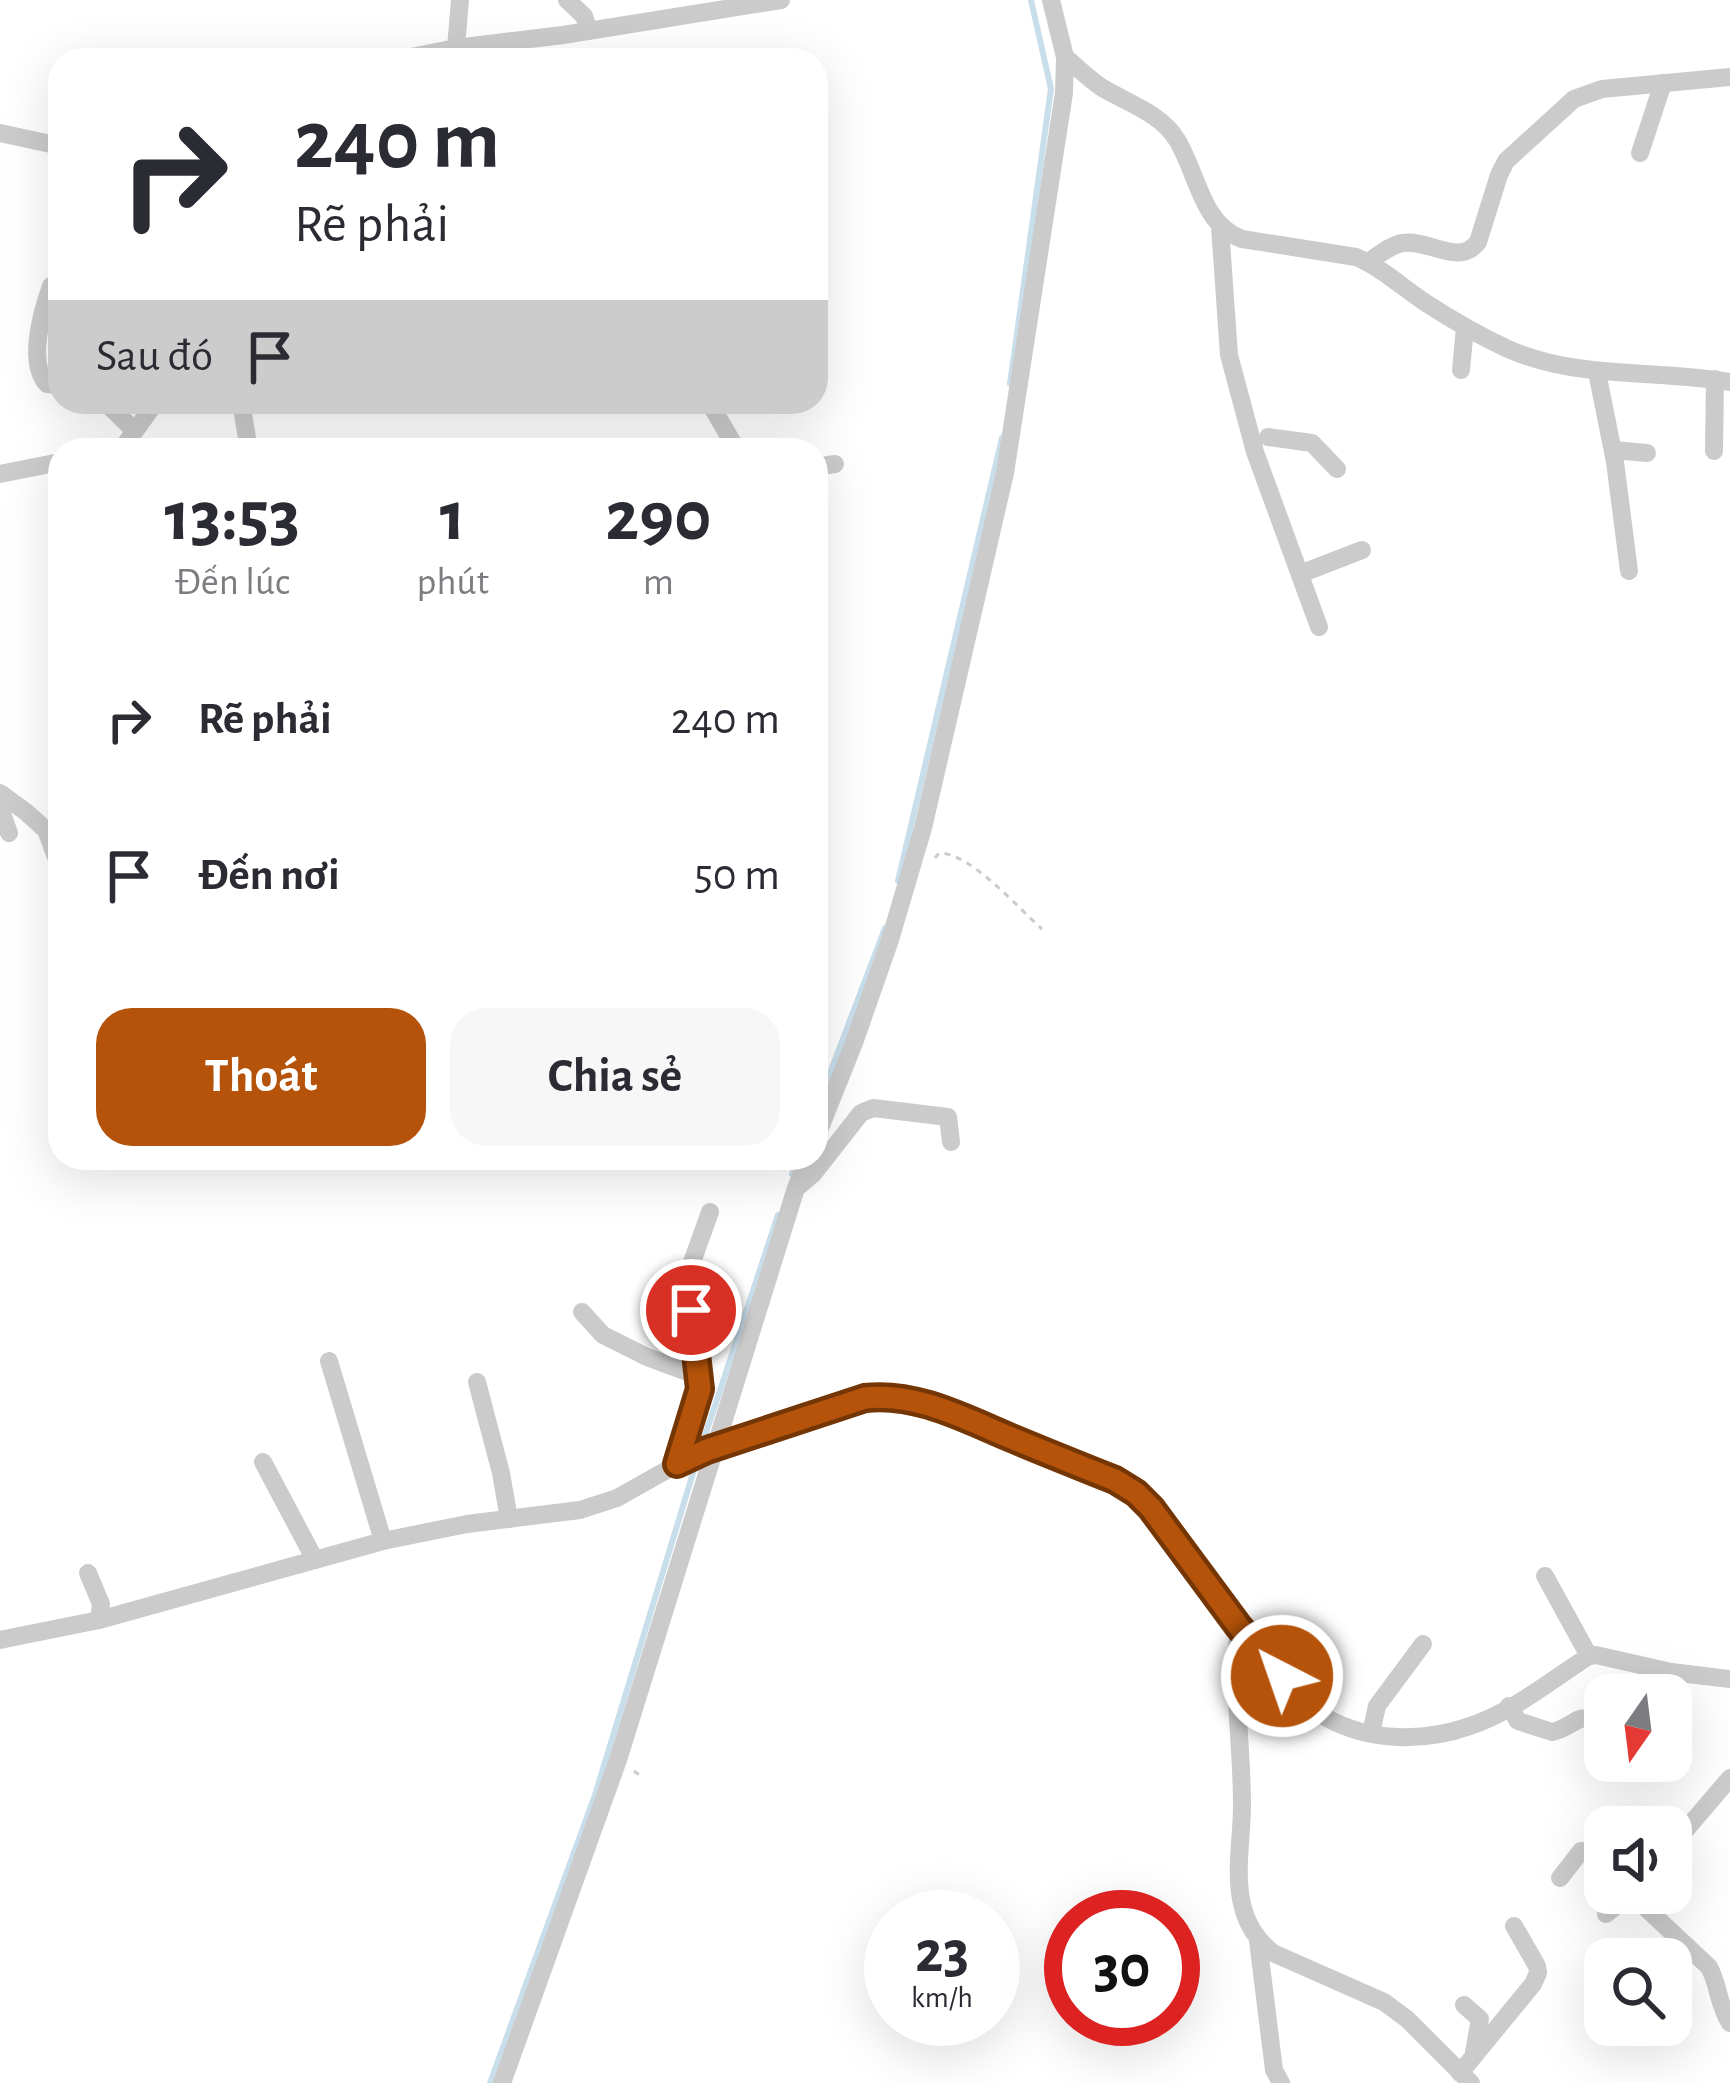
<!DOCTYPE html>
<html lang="vi">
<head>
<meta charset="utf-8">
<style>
  body { margin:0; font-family:"Alegreya Sans",sans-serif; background:#f7f7f7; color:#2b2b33; height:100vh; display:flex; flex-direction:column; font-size:45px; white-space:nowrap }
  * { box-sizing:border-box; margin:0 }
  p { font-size:39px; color:#7c7c81 }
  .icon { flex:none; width:66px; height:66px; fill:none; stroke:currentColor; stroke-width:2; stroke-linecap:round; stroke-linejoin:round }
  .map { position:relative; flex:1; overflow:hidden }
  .drawer { position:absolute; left:48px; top:438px; width:780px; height:732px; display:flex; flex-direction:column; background:#fff; border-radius:36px; box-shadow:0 12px 48px #0002 }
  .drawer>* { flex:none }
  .banner { position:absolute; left:48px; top:48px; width:780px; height:366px; border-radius:36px; box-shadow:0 12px 48px #0002; background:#fff; color:#2b2b33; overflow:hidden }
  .needle { width:78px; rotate:194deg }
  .fabs { position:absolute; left:1584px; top:1674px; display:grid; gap:24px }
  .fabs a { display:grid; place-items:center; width:108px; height:108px; border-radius:24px; background:#fff; box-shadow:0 12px 48px #0002; font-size:60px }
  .speed { position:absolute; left:864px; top:1890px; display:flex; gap:24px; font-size:60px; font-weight:700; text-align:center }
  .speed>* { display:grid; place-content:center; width:156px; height:156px; border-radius:50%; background:#fff; box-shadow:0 12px 48px #0002; line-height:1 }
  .speed small { font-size:30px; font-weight:400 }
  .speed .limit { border:18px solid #d22; background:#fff; color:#111 }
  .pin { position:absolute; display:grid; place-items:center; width:102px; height:102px; color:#fff; margin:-51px; border:6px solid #fff; border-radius:50%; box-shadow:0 3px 12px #0007 }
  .me { position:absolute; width:132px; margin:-66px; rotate:319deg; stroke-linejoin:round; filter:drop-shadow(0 0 9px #0008) }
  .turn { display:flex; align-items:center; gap:42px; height:252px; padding:0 48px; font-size:54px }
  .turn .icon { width:156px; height:156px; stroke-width:2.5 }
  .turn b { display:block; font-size:84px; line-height:102px }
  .then { display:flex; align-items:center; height:114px; padding:0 48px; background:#0003; gap:24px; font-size:45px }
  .eta { display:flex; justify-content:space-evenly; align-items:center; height:204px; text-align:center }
  .eta b { font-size:72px; font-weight:700; line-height:84px }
  .cta { display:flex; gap:24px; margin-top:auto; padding:24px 48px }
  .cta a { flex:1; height:138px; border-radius:36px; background:#b45309; color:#fff; font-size:48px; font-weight:700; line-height:138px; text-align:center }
  .cta a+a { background:#f7f7f7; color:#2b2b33 }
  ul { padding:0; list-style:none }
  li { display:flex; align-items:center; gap:36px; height:156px; padding:0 48px }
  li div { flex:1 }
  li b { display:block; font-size:45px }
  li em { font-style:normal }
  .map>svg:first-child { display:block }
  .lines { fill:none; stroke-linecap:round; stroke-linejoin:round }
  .stream { stroke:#c9deeb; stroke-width:6 }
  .path { stroke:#cbcbcb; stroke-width:3; stroke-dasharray:6 6; stroke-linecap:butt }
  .minor { stroke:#cbcbcb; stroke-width:18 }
  .route-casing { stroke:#753606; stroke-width:30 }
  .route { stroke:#b45309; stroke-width:21 }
</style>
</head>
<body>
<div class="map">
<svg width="1730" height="2083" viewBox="0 0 1730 2083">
  <rect width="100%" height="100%" fill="#fff"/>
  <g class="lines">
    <g class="stream">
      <polyline points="1010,384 1051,89 1031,0"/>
      <polyline points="898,881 1002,438"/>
      <polyline points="816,1110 885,928"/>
      <polyline points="792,1174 798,1158"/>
      <polyline points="701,1448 778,1215"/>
      <polyline points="490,2083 595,1795 697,1460"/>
    </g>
    <g class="path">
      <path d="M935 858 939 853C971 853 1018 908 1042 929"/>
      <polyline points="634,1771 643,1778"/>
    </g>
    <g class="minor">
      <polyline points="567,0 584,16 589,31"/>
      <polyline points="456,48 460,0"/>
      <path d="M1065 57C1077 67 1088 78 1101 87 1127 103 1161 113 1177 140 1198 174 1201 224 1242 239L1356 257C1382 268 1403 288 1426 303 1452 320 1480 336 1508 349 1579 380 1655 369 1730 382"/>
      <polyline points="396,60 456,48 563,35 781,0"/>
      <polyline points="0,133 60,146"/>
      <polyline points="1640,153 1663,83"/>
      <polyline points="1220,227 1229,355 1255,452 1319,627"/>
      <path d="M1368 262C1379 255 1390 245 1403 243 1429 239 1459 267 1478 242L1499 175 1506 161 1574 99 1602 89 1730 77"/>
      <path d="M51 286C42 311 27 363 47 384L60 385"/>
      <polyline points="1461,370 1465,327"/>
      <polyline points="1597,372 1615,462 1629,571"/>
      <polyline points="105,402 135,431"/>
      <polyline points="241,402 249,450"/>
      <polyline points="709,402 737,450"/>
      <polyline points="1268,437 1312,443 1337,469"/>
      <polyline points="121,450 156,402"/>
      <polyline points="126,450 204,450"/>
      <polyline points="1613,450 1647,453"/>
      <polyline points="1714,451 1715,379"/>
      <polyline points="816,467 835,464"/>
      <polyline points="0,474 60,462"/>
      <polyline points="1300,574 1362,550"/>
      <polyline points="0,793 26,812 46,830 60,868"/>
      <polyline points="0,808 9,833"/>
      <polyline points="816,1138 854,1043 890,940 923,828 1005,473 1064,93 1065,57 1051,0"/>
      <polyline points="799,1186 813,1174 861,1113 873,1108 948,1117 951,1142"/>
      <polyline points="582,1312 603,1335 647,1357 698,1376"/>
      <polyline points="329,1361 383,1541"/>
      <polyline points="477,1382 501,1473 509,1519"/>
      <polyline points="263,1462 315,1560"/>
      <polyline points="677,1464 700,1389 687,1276 710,1212"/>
      <polyline points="88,1573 101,1604 99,1620"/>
      <polyline points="1545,1576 1589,1656"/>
      <path d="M1239 1627C1232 1690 1242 1743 1242 1805 1242 1839 1234 1875 1243 1908 1248 1927 1258 1941 1273 1953L1384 2002 1407 2019 1471 2083"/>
      <path d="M0 1640 99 1620 383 1541 467 1524 580 1510 617 1498 690 1457 865 1398C915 1392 964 1418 1009 1437 1045 1451 1080 1466 1115 1481L1136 1493 1151 1507C1191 1562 1230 1617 1275 1667 1291 1685 1306 1706 1327 1718 1370 1742 1425 1742 1470 1726 1513 1712 1551 1680 1589 1656L1596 1655 1671 1672 1730 1679"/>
      <path d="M1509 1706 1518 1721 1552 1732C1578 1726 1579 1706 1605 1729"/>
      <polyline points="1371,1733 1377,1706 1423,1644"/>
      <polyline points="1640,1761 1646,1766"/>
      <polyline points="1671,1847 1730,1778"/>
      <polyline points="1560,1878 1581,1851 1589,1851 1605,1862"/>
      <path d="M1631 1894 1709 1967C1719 1985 1718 2005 1730 2023"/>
      <polyline points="1606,1914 1632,1893"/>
      <polyline points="1258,1941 1274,2070 1281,2083"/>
      <polyline points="1464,2005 1480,2019 1474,2052"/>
      <polyline points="1460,2073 1533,1984 1538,1973 1537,1966 1514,1926"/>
      <polyline points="502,2083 618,1760 796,1188 808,1158"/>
    </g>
  </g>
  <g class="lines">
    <g class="route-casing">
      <path id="route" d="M691 1310 700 1389 677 1464 707 1450 865 1398C915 1392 964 1418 1009 1437 1045 1452 1080 1466 1115 1480L1136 1493 1151 1508 1239 1627 1282 1676"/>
    </g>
    <use href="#route" class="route"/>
  </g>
</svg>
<div class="fabs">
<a><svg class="needle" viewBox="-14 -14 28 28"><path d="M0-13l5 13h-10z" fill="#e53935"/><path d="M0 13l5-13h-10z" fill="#7c7c81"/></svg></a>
<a><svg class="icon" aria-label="sound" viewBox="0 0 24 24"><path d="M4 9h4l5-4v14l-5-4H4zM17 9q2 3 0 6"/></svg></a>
<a><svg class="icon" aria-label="search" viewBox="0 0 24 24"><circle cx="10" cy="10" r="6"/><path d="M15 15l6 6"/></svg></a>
</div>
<div class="speed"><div>23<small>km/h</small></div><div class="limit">30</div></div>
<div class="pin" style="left:691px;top:1310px;background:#d93025"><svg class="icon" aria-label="arrive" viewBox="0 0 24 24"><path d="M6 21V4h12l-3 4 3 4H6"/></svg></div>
<svg class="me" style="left:1282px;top:1676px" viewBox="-20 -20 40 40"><circle r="17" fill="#b45309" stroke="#fff" stroke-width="3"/><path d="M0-11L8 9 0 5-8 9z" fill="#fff"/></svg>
<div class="banner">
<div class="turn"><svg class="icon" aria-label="right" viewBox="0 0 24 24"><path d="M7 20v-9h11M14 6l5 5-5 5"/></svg><div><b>240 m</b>Rẽ phải</div></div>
<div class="then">Sau đó<svg class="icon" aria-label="arrive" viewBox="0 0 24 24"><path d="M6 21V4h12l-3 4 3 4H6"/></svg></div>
</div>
<section class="drawer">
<div class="eta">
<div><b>13:53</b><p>Đến lúc</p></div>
<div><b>1</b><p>phút</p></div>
<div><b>290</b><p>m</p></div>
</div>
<ul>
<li><svg class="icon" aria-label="right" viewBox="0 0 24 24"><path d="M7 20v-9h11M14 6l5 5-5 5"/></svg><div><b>Rẽ phải</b></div><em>240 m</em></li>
<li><svg class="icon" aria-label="arrive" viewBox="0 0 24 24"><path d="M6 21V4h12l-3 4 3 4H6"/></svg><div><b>Đến nơi</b></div><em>50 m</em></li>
</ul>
<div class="cta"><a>Thoát</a><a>Chia sẻ</a></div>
</section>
</div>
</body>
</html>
